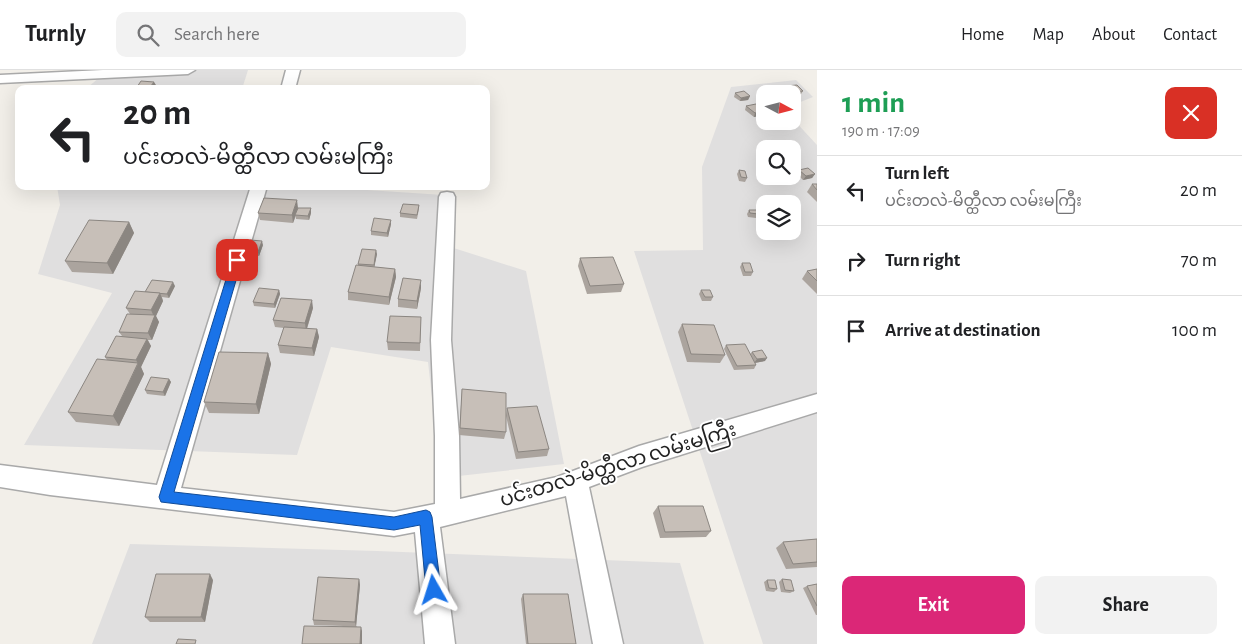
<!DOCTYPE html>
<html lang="en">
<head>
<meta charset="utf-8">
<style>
  body { margin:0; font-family:"Alegreya Sans","Noto Sans Myanmar",sans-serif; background:#f2f2f2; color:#202124; height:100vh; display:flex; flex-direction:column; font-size:19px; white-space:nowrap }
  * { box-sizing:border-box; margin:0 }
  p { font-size:16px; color:#757577 }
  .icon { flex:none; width:28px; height:28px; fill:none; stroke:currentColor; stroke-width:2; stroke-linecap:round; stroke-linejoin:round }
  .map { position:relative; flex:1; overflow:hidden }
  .side { display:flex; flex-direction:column; background:#fff; width:425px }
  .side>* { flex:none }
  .hud { position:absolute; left:15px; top:15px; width:475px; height:105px; border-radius:10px; box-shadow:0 5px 20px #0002; background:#fff; color:#202124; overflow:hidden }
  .needle { width:32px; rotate:97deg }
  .fabs { position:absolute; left:756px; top:15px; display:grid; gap:10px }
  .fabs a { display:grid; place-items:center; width:45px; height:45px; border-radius:10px; background:#fff; box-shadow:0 5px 20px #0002; font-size:25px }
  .pin { position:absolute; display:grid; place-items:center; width:42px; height:42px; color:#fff; margin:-21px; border-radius:10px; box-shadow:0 2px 8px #0006 }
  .me { position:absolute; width:55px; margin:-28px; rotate:354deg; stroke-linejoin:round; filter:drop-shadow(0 0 4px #0008) }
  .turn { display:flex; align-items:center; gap:18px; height:105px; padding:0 25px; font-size:22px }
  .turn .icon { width:65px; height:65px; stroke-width:2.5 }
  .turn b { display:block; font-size:35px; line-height:42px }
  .round { display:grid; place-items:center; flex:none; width:52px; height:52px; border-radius:10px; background:#f2f2f2 }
  .summary { display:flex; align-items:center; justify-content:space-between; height:85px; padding:0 25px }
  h1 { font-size:30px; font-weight:700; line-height:38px; color:#1e9e55 }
  .cta { display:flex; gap:10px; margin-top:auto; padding:10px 25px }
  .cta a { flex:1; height:58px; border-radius:10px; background:#db2777; color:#fff; font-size:20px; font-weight:700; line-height:58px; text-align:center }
  .cta a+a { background:#f2f2f2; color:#202124 }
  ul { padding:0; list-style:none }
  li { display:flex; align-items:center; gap:15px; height:70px; padding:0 25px; border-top:1px solid #e0e0e0 }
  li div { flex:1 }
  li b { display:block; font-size:19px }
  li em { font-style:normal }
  header { display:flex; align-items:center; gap:30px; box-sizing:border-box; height:70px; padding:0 25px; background:#fff; border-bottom:1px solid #e0e0e0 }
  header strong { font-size:24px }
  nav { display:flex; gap:28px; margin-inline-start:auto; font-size:18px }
  .search { width:350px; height:45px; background:#f2f2f2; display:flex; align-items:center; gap:12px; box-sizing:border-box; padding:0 18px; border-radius:10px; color:#757577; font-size:19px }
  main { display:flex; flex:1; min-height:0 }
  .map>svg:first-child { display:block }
  .residential { fill:#e0dfdf; fill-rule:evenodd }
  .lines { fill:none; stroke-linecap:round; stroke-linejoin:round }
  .minor-casing { stroke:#a9a9a9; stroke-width:3 }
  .minor { fill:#fff; fill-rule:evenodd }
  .wall { fill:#aba49e }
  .shaded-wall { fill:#8b8681 }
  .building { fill:#c7bfb8; stroke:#8b8681 }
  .route { fill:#1a73e8; stroke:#114b97 }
  .labels { text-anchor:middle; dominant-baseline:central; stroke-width:4; stroke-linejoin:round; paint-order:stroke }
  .street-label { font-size:20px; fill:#222; stroke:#fff }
</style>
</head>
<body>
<header>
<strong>Turnly</strong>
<div class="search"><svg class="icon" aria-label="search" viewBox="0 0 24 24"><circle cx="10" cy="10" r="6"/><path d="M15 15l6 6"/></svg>Search here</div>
<nav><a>Home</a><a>Map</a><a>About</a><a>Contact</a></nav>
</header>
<main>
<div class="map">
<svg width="817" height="574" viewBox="0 0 817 574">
  <rect width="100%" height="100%" fill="#f2efe9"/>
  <g class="residential">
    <polygon points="108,0 248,0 242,19 86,19"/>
    <path d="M796 10 813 27 793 35 792 24H765V51H792L793 49 817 75V574H763L634 181 703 180 702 97 731 17ZM765 79H792V106H765ZM765 134H792V161H765Z"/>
    <polygon points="57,116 307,116 443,125 441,174 526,201 564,394 441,408 428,292 331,277 297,385 24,375 112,223 38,204 60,135"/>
    <polygon points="130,474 377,481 680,493 704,574 92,574"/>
  </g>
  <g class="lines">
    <g class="minor-casing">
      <g id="minor">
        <polygon points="103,0 195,0 188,4 0,13 0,5"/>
        <polygon points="286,0 300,0 295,19 281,19"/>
        <polygon points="251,116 267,116 181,418 394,442 435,434 435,366 431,270 439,127 441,123 447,122 453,123 455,127 451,270 459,366 460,429 557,407 639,376 817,324 817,342 642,397 589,417 623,574 593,574 566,426 440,457 455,574 425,574 415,462 394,466 50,425 0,417 0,395 157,415"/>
      </g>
    </g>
    <use href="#minor" class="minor"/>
  </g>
  <g class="wall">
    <polygon points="156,15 153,19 137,19 137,17"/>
    <polygon points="785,16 803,21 801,24 792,25 792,24 788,24 783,20"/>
    <polygon points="735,23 750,26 748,30 740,31 734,27"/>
    <polygon points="746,36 765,41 763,45 754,47 745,40"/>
    <polygon points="739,100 747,108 745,112 739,111 737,104"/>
    <polygon points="799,100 815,104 812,108 803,110 797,104"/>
    <polygon points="812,114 817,114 817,132 807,122"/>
    <polygon points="419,135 419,139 417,149 400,147 400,143"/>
    <polygon points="298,138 311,138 311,143 309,150 296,149 296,146 293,153 260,150 258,143"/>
    <polygon points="749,140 758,144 756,148 748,147 747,144"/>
    <polygon points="129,152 134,163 113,204 72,202 65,191"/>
    <polygon points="391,154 388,167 371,165 371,161"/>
    <polygon points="263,175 259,186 247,185 246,181"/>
    <polygon points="377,184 374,197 395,199 396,207 389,235 348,230 348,222 358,194"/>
    <polygon points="580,188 624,214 621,222 587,224 578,196"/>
    <polygon points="742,193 753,202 751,206 743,206 740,197"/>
    <polygon points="817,199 817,224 802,209 807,201"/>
    <polygon points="175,216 169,228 162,227 163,231 156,246 159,252 152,270 148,270 151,276 141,297 144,304 119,356 76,352 68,342 107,290 105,287 122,266 119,262 130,244 126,238 145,222"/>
    <polygon points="421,218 417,239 398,237 398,229"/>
    <polygon points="279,220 280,224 275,238 254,236 253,232"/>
    <polygon points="701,220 713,227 711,231 702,231 699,224"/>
    <polygon points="313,238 307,259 317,259 319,267 314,286 280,283 278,275 284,258 275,257 273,250"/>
    <polygon points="421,247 420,281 388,280 387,272"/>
    <polygon points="682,254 725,285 720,293 687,292 678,262"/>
    <polygon points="726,275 750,284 752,282 765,291 755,293 756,295 754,299 734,300 724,279"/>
    <polygon points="268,283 271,294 259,344 209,343 204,332"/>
    <polygon points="169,309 171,312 165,326 147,324 145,320"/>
    <polygon points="462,319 506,345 507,338 549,379 547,386 516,389 506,346 506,362 504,369 459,365"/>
    <polygon points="658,436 711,461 706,467 660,468 653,443"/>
    <polygon points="817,469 817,497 786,499 776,478 783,472"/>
    <polygon points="359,509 360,515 356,556 362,561 362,574 302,574 343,556 314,555 313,550"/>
    <polygon points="782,509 794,521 790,523 781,522 779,512"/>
    <polygon points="213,510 205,552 150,552 145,547"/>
    <polygon points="767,510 777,519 774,522 766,521 764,512"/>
    <polygon points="817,514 817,545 816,545 803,518 807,516"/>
    <polygon points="523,524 576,574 526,574 521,529"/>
  </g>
  <g class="shaded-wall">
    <polygon points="154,12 156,15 153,19 151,19 150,17"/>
    <polygon points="750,26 748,30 740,31 741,28"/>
    <polygon points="765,41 763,45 754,47 755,43"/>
    <polygon points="815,104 812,108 803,110 806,106"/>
    <polygon points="297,130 298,138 293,153 292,145"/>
    <polygon points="311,138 311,143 309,150 308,146"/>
    <polygon points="391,150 391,154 388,167 387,163"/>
    <polygon points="129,152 134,163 113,204 107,193"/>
    <polygon points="262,171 263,175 259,186 258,182"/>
    <polygon points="376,180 377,184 374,199 374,195"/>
    <polygon points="395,199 396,207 389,235 389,227"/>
    <polygon points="421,210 421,218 417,239 417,231"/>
    <polygon points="173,212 175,216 169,228 167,224"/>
    <polygon points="279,220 280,224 275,238 274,234"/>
    <polygon points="160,223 163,231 156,246 159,252 152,270 148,263 154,247 151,240"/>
    <polygon points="312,230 313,238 306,261 305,253"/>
    <polygon points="317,259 319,267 314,286 312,278"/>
    <polygon points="147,269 151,276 141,297 144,304 119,356 113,346 138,294 136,290"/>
    <polygon points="268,283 271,294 259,344 256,334"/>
    <polygon points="767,288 765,291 754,293 757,289"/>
    <polygon points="169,309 171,312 165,326 163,322"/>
    <polygon points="210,504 213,510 205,552 201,547"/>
    <polygon points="359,509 360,515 356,557 355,552"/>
    <polygon points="361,557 362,561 362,574 360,574"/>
  </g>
  <g class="building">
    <polygon points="141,11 154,12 150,17 137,17"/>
    <polygon points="797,15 803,21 792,22 785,16"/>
    <polygon points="744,21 750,26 741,28 735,23"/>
    <polygon points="756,34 765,41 755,43 746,36"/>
    <polygon points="808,98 815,104 806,106 799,100"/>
    <polygon points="739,100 745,101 747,108 741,107"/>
    <polygon points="812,114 817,114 817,120"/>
    <polygon points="264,128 297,130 292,145 258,143"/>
    <polygon points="403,134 419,135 417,145 400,143"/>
    <polygon points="298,138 311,138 308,146 295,145"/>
    <polygon points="749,140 757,140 758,144 750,143"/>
    <polygon points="374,148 391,150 387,163 371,161"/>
    <polygon points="89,150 129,152 107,193 65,191"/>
    <polygon points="250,170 262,171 258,182 246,181"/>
    <polygon points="362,179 376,180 374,195 358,194"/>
    <polygon points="613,187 624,214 590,216 580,188"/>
    <polygon points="742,193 750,193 753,202 745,202"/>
    <polygon points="356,195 395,199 389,227 348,222"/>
    <polygon points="817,199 817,211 807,201"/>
    <polygon points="403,208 421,210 417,231 398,229"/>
    <polygon points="152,210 173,212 167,224 145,222"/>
    <polygon points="259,218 279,220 274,234 253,232"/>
    <polygon points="701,220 710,220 713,227 705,227"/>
    <polygon points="135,221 160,223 151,240 126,238"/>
    <polygon points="281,228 312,230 305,253 273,250"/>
    <polygon points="127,244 155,245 148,263 119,262"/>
    <polygon points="390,246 421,247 420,273 387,272"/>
    <polygon points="682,254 714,255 725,285 691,284"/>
    <polygon points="284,257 317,259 312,278 278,275"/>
    <polygon points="116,266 147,269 136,290 105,287"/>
    <polygon points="745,274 756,295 737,296 726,275"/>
    <polygon points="762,280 767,288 757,289 752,282"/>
    <polygon points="219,282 268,283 256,334 204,332"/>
    <polygon points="97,289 138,293 113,346 68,342"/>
    <polygon points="151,307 169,309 163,322 145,320"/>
    <polygon points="462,319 506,323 506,362 460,358"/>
    <polygon points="537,336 549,379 518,382 507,338"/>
    <polygon points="658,436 703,436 711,461 665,462"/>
    <polygon points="817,469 817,492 793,494 783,472"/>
    <polygon points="156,504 210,504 201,547 145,547"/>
    <polygon points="318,507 359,509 355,552 313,550"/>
    <polygon points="782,509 791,510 794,521 785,520"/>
    <polygon points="767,510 775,510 777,519 769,518"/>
    <polygon points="817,514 817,536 807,516"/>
    <polygon points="523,524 568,524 576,574 528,574"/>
    <polygon points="304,556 361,557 360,574 302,574"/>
    <polygon points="178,569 196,570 195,574 176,574"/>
  </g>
  <polygon class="route" points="237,186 242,190 174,422 394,447 426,440 430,442 432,447 441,520 439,525 434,527 429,525 426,520 420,455 394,460 161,432 159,427 232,190"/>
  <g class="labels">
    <g class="street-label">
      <text transform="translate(618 395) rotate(-17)">ပင်းတလဲ-မိတ္ထီလာ လမ်းမကြီး</text>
    </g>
  </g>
</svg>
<div class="fabs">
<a><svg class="needle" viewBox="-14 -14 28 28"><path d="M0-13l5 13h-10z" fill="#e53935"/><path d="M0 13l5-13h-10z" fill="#757577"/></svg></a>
<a><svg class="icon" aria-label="search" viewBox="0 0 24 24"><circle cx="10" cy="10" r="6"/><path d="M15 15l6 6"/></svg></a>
<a><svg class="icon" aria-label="layers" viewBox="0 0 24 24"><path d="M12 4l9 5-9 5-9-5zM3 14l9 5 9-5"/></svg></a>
</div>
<div class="pin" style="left:237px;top:190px;background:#d93025"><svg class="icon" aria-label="arrive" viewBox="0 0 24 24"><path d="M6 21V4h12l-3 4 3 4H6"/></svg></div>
<svg class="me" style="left:434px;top:520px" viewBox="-20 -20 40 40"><path d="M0-17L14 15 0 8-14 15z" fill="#1a73e8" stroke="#fff" stroke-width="4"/></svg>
<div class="hud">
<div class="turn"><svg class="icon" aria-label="left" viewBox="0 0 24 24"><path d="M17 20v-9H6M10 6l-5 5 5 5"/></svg><div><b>20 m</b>ပင်းတလဲ-မိတ္ထီလာ လမ်းမကြီး</div></div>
</div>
</div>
<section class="side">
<div class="summary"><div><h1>1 min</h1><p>190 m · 17:09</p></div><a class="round" style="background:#d93025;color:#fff"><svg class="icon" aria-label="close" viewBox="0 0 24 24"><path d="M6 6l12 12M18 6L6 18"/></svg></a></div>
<ul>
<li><svg class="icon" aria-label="left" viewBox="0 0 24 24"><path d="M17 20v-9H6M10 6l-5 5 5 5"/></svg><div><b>Turn left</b><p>ပင်းတလဲ-မိတ္ထီလာ လမ်းမကြီး</p></div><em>20 m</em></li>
<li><svg class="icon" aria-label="right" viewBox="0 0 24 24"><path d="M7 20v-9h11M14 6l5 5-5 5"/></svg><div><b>Turn right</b></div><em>70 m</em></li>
<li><svg class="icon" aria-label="arrive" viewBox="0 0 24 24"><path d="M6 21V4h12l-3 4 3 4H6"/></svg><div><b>Arrive at destination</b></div><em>100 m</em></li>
</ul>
<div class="cta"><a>Exit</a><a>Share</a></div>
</section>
</main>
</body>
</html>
